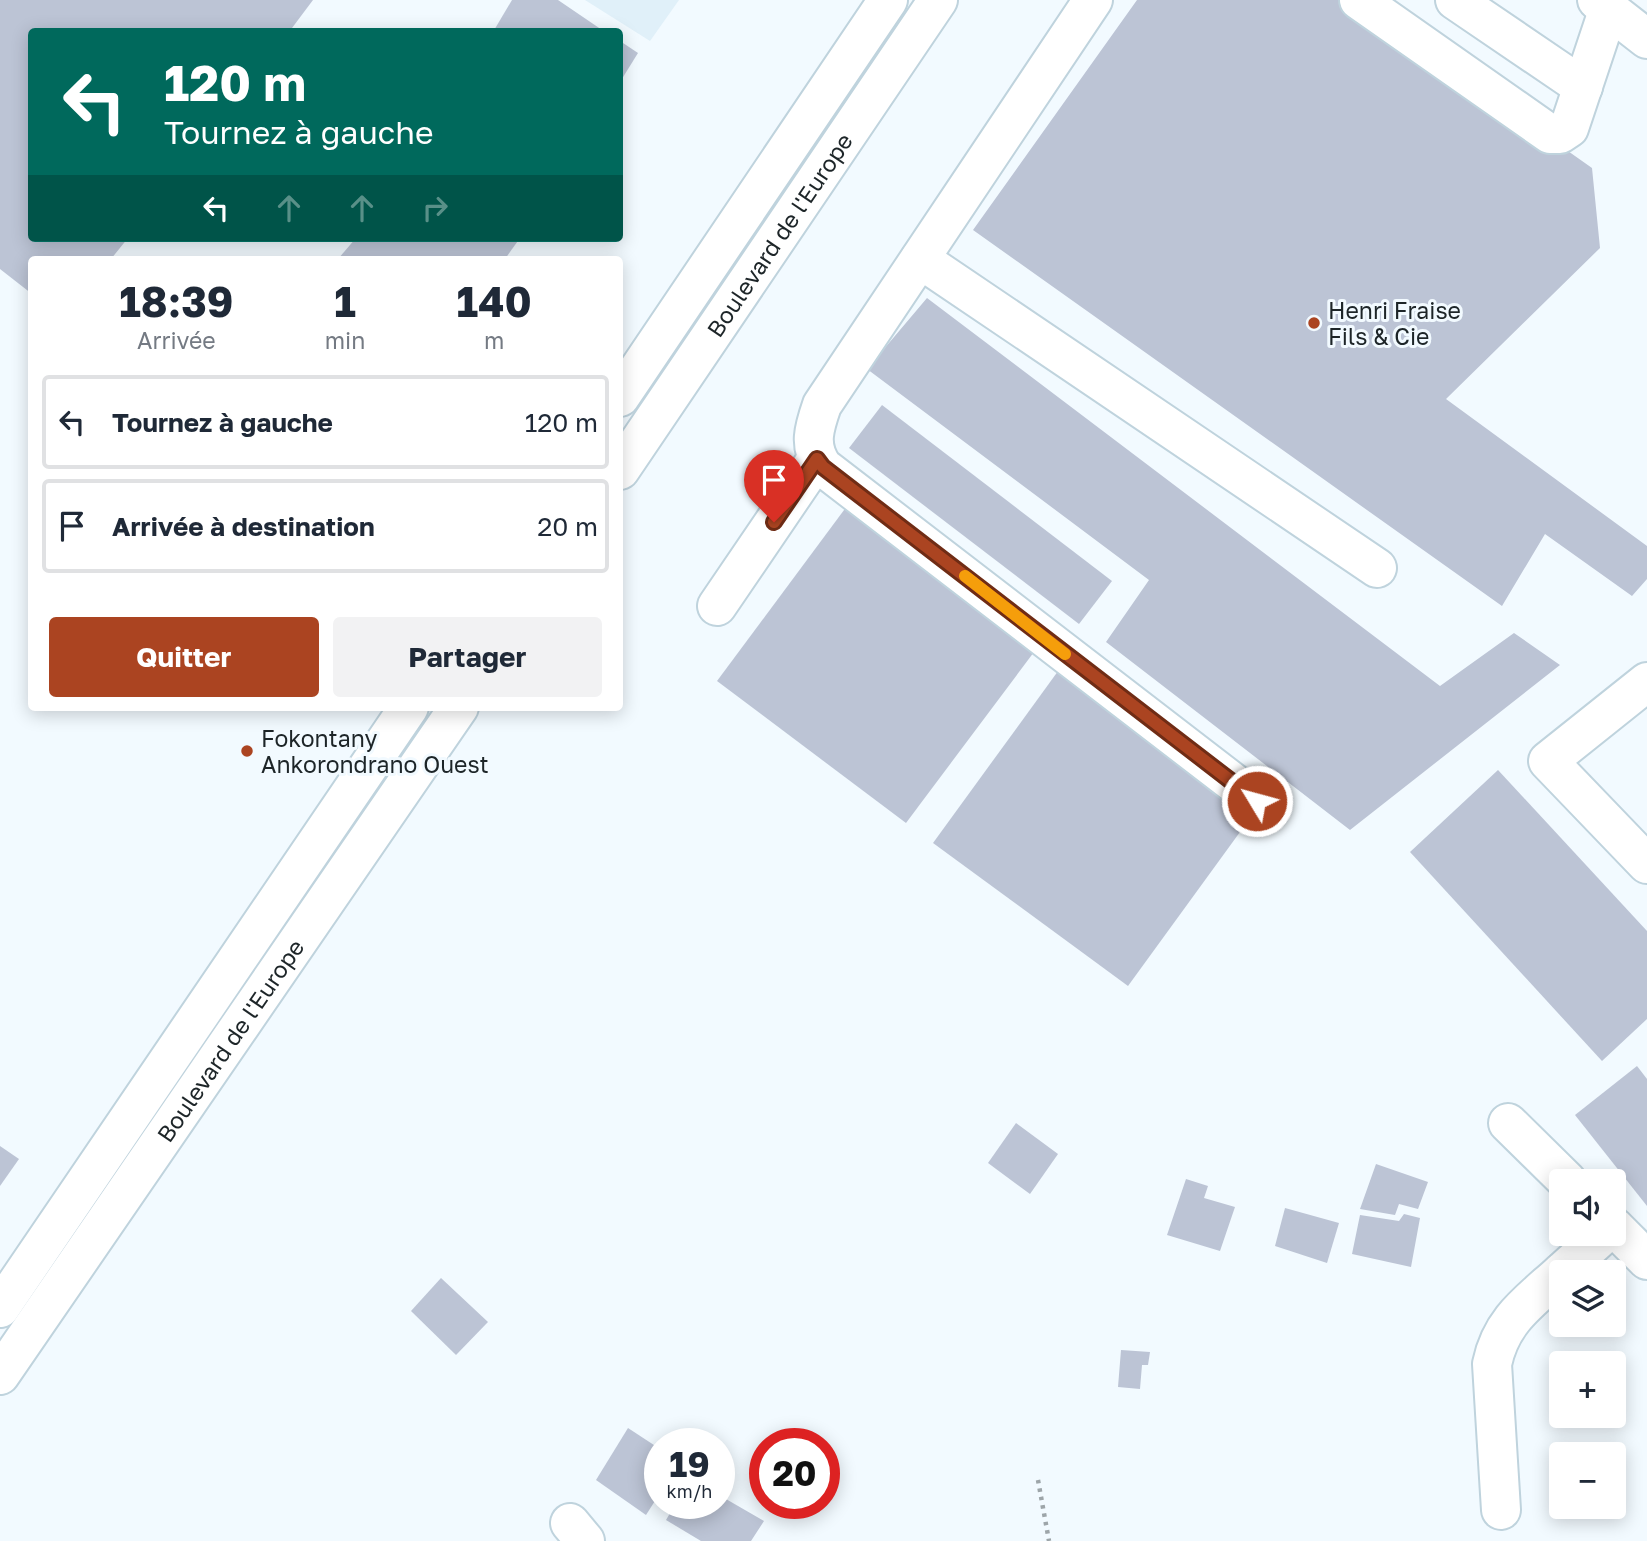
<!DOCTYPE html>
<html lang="fr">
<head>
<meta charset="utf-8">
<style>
  body { margin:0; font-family:"Golos Text",sans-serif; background:#f2f2f3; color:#1f2937; height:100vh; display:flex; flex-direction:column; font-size:26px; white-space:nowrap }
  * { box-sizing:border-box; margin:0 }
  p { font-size:23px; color:#747a83 }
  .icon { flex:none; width:38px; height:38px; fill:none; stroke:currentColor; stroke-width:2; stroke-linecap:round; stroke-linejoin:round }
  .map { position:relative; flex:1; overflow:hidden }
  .side { position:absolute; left:28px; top:256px; width:595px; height:455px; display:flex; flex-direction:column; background:#fff; border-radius:7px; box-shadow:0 4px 18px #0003 }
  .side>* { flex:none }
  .banner { position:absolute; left:28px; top:28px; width:595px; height:214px; border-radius:7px; box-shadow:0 4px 18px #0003; background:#00695c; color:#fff; overflow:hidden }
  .fabs { position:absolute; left:1549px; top:1169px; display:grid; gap:14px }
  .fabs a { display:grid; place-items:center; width:77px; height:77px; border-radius:7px; background:#fff; box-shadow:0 4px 18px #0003; font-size:35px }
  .speed { position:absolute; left:644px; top:1428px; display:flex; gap:14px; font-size:35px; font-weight:700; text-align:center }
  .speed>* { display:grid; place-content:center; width:91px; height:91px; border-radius:50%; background:#fff; box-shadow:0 4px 18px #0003; line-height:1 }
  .speed small { font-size:18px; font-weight:400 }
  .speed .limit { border:10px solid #d22; background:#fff; color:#111 }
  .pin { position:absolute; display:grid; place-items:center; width:60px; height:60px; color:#fff; margin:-72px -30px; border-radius:50% 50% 50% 0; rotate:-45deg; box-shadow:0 0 7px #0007 }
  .pin .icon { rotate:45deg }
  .me { position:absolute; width:77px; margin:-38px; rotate:307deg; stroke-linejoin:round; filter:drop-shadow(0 0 5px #0008) }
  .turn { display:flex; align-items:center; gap:24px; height:147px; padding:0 21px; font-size:32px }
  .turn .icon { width:91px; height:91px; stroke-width:2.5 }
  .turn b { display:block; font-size:49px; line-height:60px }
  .lanes { display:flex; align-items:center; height:66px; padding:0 21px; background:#0003; justify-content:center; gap:35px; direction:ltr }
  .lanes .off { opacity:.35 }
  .eta { display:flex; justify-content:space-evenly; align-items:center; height:119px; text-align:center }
  .eta b { font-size:42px; font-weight:700; line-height:49px }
  .primary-button { display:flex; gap:14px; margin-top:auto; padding:14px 21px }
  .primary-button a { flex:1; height:80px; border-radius:7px; background:#ab4421; color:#fff; font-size:28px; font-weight:700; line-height:80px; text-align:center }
  .primary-button a+a { background:#f2f2f3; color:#1f2937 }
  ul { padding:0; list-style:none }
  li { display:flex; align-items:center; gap:21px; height:94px; margin:0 14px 10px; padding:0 7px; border:4px solid #e0e1e3; border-radius:7px }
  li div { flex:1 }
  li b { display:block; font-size:26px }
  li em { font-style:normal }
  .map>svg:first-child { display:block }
  .built { fill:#e0f0f9 }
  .building { fill:#bcc4d5 }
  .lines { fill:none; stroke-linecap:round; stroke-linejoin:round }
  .minor-casing { stroke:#bfd3dd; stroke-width:42 }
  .major-casing { stroke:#bfd3dd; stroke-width:42 }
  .path { stroke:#9da5a9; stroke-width:4.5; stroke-dasharray:3.5 5; stroke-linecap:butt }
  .minor { stroke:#fff; stroke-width:38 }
  .major { stroke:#fff; stroke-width:38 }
  .route-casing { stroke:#6f2c15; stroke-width:18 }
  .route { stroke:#ab4421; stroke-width:12 }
  .slow { stroke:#f59e0b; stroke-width:12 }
  .poi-dot { fill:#ab4421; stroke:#f2faff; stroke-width:2.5 }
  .labels { text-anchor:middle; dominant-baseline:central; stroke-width:6; stroke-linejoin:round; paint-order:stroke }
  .street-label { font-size:23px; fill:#1d2528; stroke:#f2faff }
  .poi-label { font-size:23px; fill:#1d2528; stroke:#f2faff; text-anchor:start }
</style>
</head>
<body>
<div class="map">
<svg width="1647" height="1541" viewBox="0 0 1647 1541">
  <rect width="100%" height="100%" fill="#f2faff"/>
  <polygon class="built" points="585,0 679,0 650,41"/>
  <g class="building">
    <polygon points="0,0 313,0 289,32 32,32 32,238 128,238 111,259 32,259 32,294 0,269"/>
    <polygon points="512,0 558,0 605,32 493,32"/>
    <polygon points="1137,0 1354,0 1592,168 1600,248 1446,399 1647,546 1647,579 1632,596 1545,534 1502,606 973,230"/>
    <polygon points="620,41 638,53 620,82"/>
    <polygon points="356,238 520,238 505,259 338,259"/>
    <polygon points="927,298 1440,686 1514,633 1560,665 1350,830 1106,642 1149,580 867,369"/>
    <polygon points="882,405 1112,581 1079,624 849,448"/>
    <polygon points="847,506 1037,648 906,823 717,681"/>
    <polygon points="1061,667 1256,810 1128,986 933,843"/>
    <polygon points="1498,770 1647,931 1647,1019 1602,1061 1410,852"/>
    <polygon points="1637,1066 1647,1079 1647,1206 1575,1115"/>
    <polygon points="1016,1123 1058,1154 1030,1194 988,1163"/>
    <polygon points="0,1146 19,1159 0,1186"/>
    <polygon points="1376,1164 1428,1182 1418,1209 1399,1204 1395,1215 1360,1209"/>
    <polygon points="1186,1179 1208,1186 1204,1198 1235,1207 1220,1251 1167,1235"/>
    <polygon points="1285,1208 1339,1223 1327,1263 1275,1246"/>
    <polygon points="1404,1214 1420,1218 1411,1267 1352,1254 1360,1215 1399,1221"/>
    <polygon points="441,1278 488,1322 456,1355 411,1311"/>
    <polygon points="1121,1350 1150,1352 1148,1365 1142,1365 1140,1389 1118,1387"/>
    <polygon points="628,1428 660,1449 660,1493 646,1515 596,1480"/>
    <polygon points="719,1495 764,1521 751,1541 701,1541 666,1520 676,1503 719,1503"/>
  </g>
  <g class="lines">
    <g class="minor-casing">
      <g id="minor">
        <path d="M1093 0 822 405C814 428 808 446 823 467L1257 801"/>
        <polyline points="1359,0 1550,134 1560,134 1569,128 1609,8"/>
        <polyline points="1455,0 1583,87"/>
        <polyline points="920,259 1377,568"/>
        <polyline points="717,606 817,459"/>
        <polyline points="1647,682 1548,761 1647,864"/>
        <polyline points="1508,1123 1567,1181"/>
        <polyline points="1614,1227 1647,1260"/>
        <polyline points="1562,1272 1604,1234"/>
        <path d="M1501 1510 1492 1364C1501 1320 1529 1302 1561 1273"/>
        <polyline points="570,1523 585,1541"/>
      </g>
    </g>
    <g class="major-casing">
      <g id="major">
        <polyline points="1597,0 1647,39"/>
        <polyline points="620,397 888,0"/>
        <path id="s1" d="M620 470 938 0"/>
        <polyline points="0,1308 409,707"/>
        <path id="s2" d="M0 1375 459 707"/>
      </g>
    </g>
    <polyline class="path" points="1038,1480 1049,1541"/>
    <use href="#minor" class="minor"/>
    <use href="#major" class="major"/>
  </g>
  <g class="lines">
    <g class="route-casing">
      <polyline id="route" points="774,522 817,459 823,467 1257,801"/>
    </g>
    <use href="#route" class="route"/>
    <polyline class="slow" points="965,576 1065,654"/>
  </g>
  <g class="poi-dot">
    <circle cx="1314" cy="323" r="7"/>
    <circle cx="247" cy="751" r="7"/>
  </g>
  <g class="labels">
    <g class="street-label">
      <text stroke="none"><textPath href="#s1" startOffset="284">Boulevard de l'Europe</textPath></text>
      <text stroke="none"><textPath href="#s2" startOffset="406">Boulevard de l'Europe</textPath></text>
    </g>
    <g class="poi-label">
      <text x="1328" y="310">Henri Fraise<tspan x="1328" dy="26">Fils &amp; Cie</tspan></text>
      <text x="261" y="738">Fokontany<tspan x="261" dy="26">Ankorondrano Ouest</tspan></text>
    </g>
  </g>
</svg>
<div class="fabs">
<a><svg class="icon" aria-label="sound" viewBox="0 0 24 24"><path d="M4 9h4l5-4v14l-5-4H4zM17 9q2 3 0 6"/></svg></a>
<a><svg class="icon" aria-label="layers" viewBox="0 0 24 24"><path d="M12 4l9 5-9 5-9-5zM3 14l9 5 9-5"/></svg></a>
<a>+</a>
<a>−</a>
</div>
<div class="speed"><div>19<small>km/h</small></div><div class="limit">20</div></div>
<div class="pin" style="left:774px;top:522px;background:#d93025"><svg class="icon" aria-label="arrive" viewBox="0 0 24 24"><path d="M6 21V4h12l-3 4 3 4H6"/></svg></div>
<svg class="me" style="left:1257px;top:801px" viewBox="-20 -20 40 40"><circle r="17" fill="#ab4421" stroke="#fff" stroke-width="3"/><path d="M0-11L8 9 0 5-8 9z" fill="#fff"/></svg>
<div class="banner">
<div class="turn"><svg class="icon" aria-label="left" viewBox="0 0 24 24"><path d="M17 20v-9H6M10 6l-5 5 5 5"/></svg><div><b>120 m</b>Tournez à gauche</div></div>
<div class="lanes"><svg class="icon" aria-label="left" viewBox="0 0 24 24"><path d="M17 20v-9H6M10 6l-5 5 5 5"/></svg><svg class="icon off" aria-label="ahead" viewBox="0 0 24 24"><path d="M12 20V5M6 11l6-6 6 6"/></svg><svg class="icon off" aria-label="ahead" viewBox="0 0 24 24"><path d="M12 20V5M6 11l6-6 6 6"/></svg><svg class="icon off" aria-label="right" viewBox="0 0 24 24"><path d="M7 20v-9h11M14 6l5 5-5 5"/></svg></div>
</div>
<section class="side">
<div class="eta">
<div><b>18:39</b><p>Arrivée</p></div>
<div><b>1</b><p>min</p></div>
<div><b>140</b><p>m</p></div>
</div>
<ul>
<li><svg class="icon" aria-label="left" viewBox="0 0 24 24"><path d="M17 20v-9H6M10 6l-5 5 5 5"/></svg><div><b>Tournez à gauche</b></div><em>120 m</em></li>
<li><svg class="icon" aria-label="arrive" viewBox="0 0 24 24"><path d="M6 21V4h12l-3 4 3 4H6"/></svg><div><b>Arrivée à destination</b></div><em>20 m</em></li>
</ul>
<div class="primary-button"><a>Quitter</a><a>Partager</a></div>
</section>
</div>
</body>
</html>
